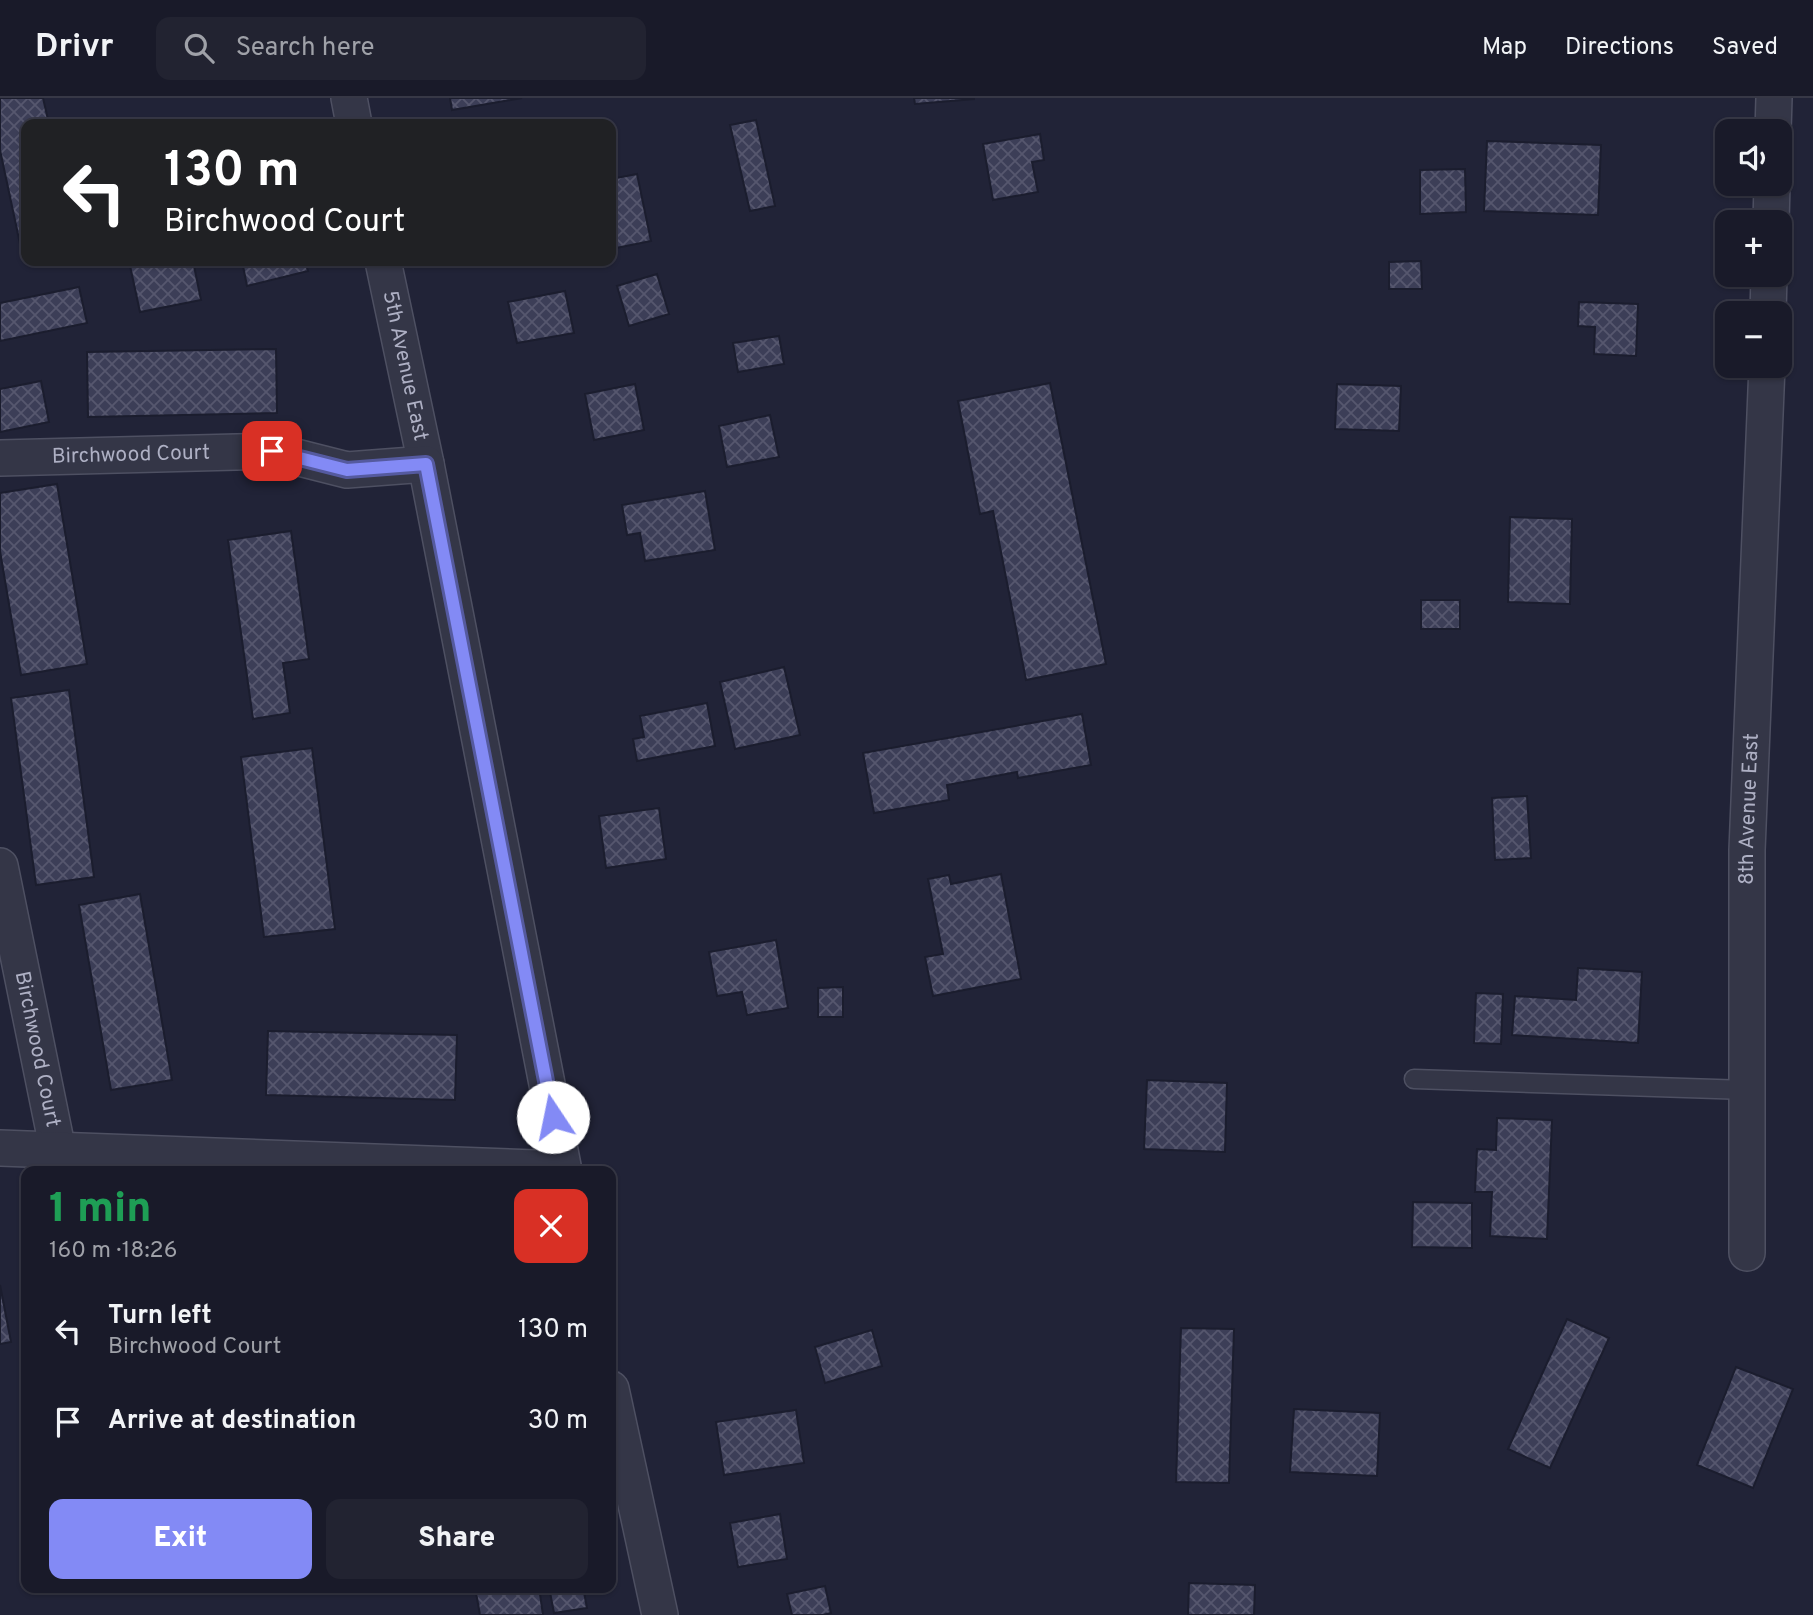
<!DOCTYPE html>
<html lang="en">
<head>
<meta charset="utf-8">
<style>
  body { margin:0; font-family:Overpass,sans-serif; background:#222331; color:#f1f3f6; height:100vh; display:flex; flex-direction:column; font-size:26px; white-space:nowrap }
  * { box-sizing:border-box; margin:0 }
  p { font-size:23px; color:#9fa1a8 }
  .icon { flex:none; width:38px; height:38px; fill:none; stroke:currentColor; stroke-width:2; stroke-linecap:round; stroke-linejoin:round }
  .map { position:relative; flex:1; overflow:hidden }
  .panel { position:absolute; left:21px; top:1068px; width:595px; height:427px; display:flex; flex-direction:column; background:#191a29; border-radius:14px; box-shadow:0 2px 5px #0004,0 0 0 2px #373846 }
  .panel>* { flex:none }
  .guide { position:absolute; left:21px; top:21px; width:595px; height:147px; border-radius:14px; box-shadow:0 2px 5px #0004,0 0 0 2px #373846; background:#202124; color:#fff; overflow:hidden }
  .tools { position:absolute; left:1715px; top:21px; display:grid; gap:14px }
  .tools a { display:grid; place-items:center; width:77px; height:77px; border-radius:14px; background:#191a29; box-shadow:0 2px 5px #0004,0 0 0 2px #373846; font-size:35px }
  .pin { position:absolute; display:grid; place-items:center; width:60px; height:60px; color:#fff; margin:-30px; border-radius:14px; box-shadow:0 4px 10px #0006 }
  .me { position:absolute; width:77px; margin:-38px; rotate:349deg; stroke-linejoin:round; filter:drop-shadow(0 0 5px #0008) }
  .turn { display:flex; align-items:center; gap:24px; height:147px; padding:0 28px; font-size:32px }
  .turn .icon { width:91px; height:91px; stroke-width:2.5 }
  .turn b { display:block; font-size:49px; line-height:60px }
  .round { display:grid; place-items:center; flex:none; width:74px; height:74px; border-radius:14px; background:#222331 }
  .headline { display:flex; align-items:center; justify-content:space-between; height:119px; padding:0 28px }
  h1 { font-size:42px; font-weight:800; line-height:52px; color:#1e9e55 }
  .action { display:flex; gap:14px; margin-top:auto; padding:14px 28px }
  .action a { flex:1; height:80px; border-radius:14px; background:#838af5; color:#fff; font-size:28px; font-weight:800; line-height:80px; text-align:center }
  .action a+a { background:#222331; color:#f1f3f6 }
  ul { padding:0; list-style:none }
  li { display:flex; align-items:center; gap:21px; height:91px; padding:0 28px }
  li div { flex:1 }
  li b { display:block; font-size:26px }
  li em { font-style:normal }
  header { display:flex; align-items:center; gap:42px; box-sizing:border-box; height:98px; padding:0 35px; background:#191a29; border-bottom:2px solid #373846 }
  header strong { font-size:33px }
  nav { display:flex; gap:38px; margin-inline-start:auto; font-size:24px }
  .search { width:490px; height:63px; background:#222331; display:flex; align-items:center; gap:18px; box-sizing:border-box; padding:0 24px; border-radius:14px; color:#9fa1a8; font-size:26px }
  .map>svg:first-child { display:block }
  .building { fill:url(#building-cross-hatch); stroke:#1b1d2e; stroke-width:2 }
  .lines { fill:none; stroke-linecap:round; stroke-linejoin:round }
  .service-casing { stroke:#4e5062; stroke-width:21 }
  .minor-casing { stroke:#4e5062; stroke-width:38 }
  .service { stroke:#343647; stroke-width:18 }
  .minor { stroke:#343647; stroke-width:35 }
  .route-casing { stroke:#555a9f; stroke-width:18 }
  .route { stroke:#838af5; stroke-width:12 }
  .labels { text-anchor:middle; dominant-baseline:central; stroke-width:7; stroke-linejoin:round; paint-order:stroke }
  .street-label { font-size:21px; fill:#aeb0c4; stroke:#1a1b2c }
</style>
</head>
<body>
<header>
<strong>Drivr</strong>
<div class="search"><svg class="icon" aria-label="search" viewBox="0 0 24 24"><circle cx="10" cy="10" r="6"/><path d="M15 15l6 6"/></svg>Search here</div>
<nav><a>Map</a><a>Directions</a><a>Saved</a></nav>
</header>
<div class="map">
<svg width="1813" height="1517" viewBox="0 0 1813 1517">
  <defs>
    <pattern id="building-cross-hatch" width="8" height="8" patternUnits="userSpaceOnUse" patternTransform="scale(1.75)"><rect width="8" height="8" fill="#3c3e57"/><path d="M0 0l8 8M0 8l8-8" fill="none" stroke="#56576e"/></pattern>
  </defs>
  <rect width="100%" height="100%" fill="#212337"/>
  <g class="building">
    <polygon points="0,0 43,0 49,26 26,26 26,154 22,155 0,52"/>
    <polygon points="450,0 522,0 452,12"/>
    <polygon points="914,0 974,0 974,1 915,6"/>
    <polygon points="756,22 775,108 750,113 730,27"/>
    <polygon points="1040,36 1044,62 1032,64 1038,94 993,102 983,46"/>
    <polygon points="1487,43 1601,47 1598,117 1484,113"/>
    <polygon points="1465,71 1466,114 1420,116 1420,72"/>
    <polygon points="637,76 651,143 611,151 611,81"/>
    <polygon points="129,163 193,163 201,202 140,214"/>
    <polygon points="242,163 305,163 308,173 247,188"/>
    <polygon points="1421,163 1422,191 1389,191 1389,164"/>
    <polygon points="657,176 669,216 629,228 617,188"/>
    <polygon points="79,189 87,225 0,243 0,205"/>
    <polygon points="565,193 574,235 517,245 508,204"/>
    <polygon points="1579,204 1638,206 1636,258 1594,256 1595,229 1578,228"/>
    <polygon points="779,238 784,266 738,274 733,245"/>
    <polygon points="276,251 277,315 88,319 87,254"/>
    <polygon points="41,283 49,324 0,334 0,291"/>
    <polygon points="1050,285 1106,566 1026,582 993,413 980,416 958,303"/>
    <polygon points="635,286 644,332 594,342 585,296"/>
    <polygon points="1337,286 1401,288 1399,333 1335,331"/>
    <polygon points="770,317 779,359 727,369 719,328"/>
    <polygon points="57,386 87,566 21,577 0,453 0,395"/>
    <polygon points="705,393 715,452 645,463 640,435 627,437 622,407"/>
    <polygon points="1510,419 1572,421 1570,506 1508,504"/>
    <polygon points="291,433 309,561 283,565 290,615 253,621 228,442"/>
    <rect x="1421" y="502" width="39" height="29"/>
    <polygon points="784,569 800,637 735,651 720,584"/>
    <polygon points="69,592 94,779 36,787 11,600"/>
    <polygon points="707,605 715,648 637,663 633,641 644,639 640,618"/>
    <polygon points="1082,616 1091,667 1018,680 1017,674 947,687 949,702 874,715 863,655"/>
    <polygon points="312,650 335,831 264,839 241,659"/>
    <polygon points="1527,698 1531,760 1495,762 1492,700"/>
    <polygon points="659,710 666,761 606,770 599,718"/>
    <polygon points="1001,776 1021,881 933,898 925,859 943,856 928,781 949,777 951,786"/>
    <polygon points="140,796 172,982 111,992 79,807"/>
    <polygon points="776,842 788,910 747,917 742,894 717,898 709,854"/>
    <polygon points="1578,870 1642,874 1638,945 1512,937 1515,898 1576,902"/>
    <polygon points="843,889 843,919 818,919 818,890"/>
    <polygon points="1476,895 1503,896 1501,946 1474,945"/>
    <polygon points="268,933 457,937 455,1002 266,997"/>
    <polygon points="1147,982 1227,985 1225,1054 1144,1051"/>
    <polygon points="1497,1020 1552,1022 1547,1141 1490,1138 1492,1094 1475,1094 1477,1051 1496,1052"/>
    <polygon points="1413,1104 1472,1105 1472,1150 1412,1149"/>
    <polygon points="0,1187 11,1244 0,1246"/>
    <polygon points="1567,1221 1609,1240 1550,1370 1508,1351"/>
    <polygon points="1181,1230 1234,1231 1229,1385 1176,1384"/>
    <polygon points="872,1232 882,1268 825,1285 815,1249"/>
    <polygon points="1736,1269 1793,1291 1753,1390 1697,1367"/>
    <polygon points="1294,1311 1380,1315 1377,1378 1290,1374"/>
    <polygon points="796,1312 804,1365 724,1377 716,1324"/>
    <polygon points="780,1416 787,1461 738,1469 730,1425"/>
    <polygon points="1189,1485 1255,1487 1254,1517 1188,1517"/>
    <polygon points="825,1488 831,1515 823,1517 792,1517 787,1496"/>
    <polygon points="475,1489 539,1489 543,1517 480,1517"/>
    <polygon points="549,1489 583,1489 587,1510 554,1515"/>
  </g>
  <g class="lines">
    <g class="service-casing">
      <polyline id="service" points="1414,981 1747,992"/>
    </g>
    <g class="minor-casing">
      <g id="minor">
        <polyline points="349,0 354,26"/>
        <polyline points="1773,33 1774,0"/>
        <polyline points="1771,124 1772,86"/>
        <path id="s1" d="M383 163 426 366 564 1073"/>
        <polyline points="1768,215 1769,177"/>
        <path id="s2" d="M0 360 272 353 347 372 426 366"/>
        <path id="s3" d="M0 768 58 1053"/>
        <polyline points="0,1050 563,1071"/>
        <path id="s4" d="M1747 1155V752L1767 268"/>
        <polyline points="611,1291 660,1517"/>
      </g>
    </g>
    <use href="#service" class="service"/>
    <use href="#minor" class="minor"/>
  </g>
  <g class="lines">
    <g class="route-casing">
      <polyline id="route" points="272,353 347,372 426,366 553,1019"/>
    </g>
    <use href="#route" class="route"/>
  </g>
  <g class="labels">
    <g class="street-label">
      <text stroke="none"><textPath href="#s1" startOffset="107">5th Avenue East</textPath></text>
      <text stroke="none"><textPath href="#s2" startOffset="131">Birchwood Court</textPath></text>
      <text stroke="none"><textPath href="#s4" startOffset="444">8th Avenue East</textPath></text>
      <text stroke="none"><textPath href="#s3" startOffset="187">Birchwood Court</textPath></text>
    </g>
  </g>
</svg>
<div class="tools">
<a><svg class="icon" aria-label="sound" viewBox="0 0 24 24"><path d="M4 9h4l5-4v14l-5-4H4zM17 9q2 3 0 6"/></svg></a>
<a>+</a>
<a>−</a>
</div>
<div class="pin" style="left:272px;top:353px;background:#d93025"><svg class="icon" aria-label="arrive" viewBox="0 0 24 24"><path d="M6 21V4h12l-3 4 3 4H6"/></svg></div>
<svg class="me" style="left:553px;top:1019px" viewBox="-20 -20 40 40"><circle r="19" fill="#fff"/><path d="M0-13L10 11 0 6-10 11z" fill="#838af5"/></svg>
<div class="guide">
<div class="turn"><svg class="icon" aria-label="left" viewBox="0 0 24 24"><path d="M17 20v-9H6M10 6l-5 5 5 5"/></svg><div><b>130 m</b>Birchwood Court</div></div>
</div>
<section class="panel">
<div class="headline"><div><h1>1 min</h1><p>160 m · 18:26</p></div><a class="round" style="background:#d93025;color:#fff"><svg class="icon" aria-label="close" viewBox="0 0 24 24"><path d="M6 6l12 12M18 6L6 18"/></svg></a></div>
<ul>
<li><svg class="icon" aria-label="left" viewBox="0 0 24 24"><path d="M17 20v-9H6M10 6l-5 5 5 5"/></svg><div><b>Turn left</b><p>Birchwood Court</p></div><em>130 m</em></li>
<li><svg class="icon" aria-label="arrive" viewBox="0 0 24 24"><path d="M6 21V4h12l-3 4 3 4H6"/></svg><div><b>Arrive at destination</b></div><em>30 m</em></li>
</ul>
<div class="action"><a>Exit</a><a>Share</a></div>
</section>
</div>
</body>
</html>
